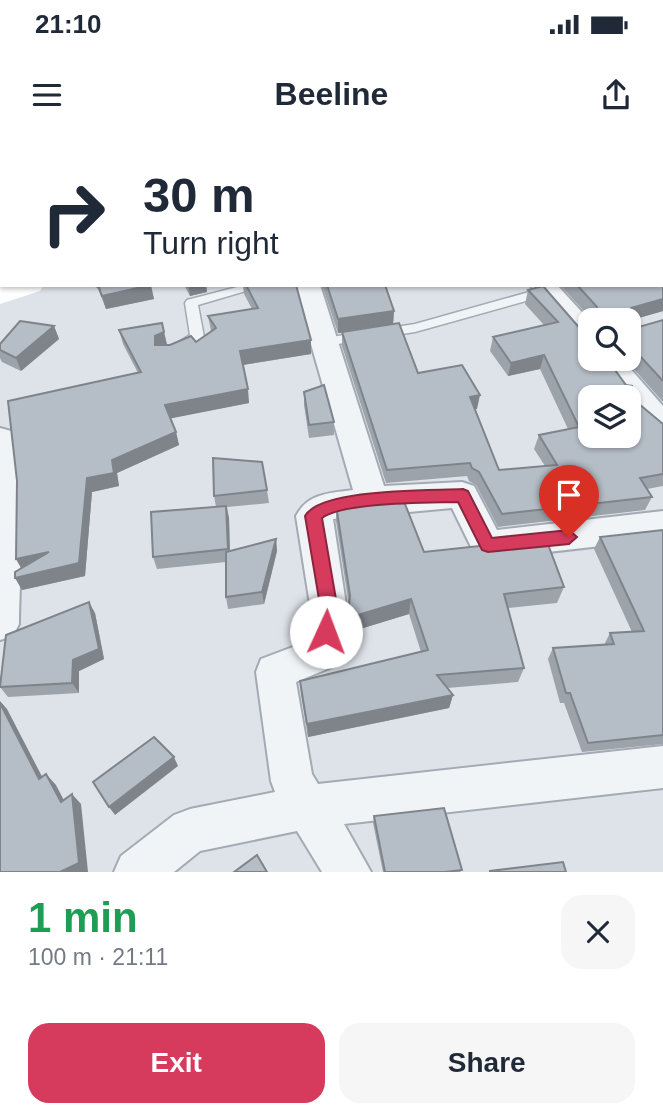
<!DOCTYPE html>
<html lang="en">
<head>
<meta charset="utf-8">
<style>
  body { margin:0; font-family:Arial,sans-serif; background:#f6f6f7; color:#1f2937; height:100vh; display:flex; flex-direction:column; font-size:26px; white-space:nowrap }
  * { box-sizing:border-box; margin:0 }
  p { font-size:23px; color:#747a83 }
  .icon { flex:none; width:38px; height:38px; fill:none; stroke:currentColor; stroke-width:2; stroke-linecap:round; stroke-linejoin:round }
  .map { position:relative; height:732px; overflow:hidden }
  .side { display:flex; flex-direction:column; background:#fff; flex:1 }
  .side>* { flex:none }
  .banner { position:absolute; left:0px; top:0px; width:663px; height:147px; box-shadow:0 2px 5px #0004; background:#fff; color:#1f2937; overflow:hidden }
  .controls { position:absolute; left:578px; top:168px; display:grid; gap:14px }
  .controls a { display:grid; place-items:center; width:63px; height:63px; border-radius:14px; background:#fff; box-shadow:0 2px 5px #0004; font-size:35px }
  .pin { position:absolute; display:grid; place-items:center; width:60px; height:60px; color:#fff; margin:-72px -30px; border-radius:50% 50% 50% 0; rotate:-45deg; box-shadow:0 0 7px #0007 }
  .pin .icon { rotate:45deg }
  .me { position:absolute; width:77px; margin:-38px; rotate:2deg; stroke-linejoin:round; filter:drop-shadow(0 0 5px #0008) }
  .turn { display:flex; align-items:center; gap:24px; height:147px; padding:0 28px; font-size:32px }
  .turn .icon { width:91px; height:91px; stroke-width:2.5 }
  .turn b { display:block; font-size:49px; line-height:60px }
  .round { display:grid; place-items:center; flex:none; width:74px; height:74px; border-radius:21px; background:#f6f6f7 }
  .head { display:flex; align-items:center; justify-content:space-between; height:119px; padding:0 28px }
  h1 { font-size:42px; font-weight:700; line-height:52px; color:#1e9e55 }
  .cta { display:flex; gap:14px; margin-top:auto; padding:14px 28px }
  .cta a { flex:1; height:80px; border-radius:21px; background:#d63b5e; color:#fff; font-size:28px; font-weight:700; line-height:80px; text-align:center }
  .cta a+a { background:#f6f6f7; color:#1f2937 }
  .status { display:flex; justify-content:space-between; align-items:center; height:49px; padding:0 35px; background:#fff; direction:ltr }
  .status svg { height:19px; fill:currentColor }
  header { display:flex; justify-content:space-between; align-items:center; height:91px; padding:0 28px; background:#fff; font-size:32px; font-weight:700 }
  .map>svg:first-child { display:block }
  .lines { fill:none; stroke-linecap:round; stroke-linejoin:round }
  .lane-casing { stroke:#a3aab3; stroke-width:3 }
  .street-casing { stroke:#a3aab3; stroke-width:4 }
  .lane { fill:#f1f4f7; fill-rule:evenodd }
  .street { fill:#f1f4f7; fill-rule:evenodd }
  .secondary { fill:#fff; fill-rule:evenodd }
  .wall { fill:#9ca3aa }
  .shaded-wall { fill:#7f848b }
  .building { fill:#b5bdc6; stroke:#7f848b; stroke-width:2; fill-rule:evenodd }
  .route { fill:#d63b5e; stroke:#8b263d; stroke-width:2 }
</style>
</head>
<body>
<div class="status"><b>21:10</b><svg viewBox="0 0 49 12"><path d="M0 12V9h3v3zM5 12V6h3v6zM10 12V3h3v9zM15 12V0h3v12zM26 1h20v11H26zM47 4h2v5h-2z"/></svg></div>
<header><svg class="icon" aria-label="menu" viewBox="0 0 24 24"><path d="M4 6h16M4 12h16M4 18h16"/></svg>Beeline<svg class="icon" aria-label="share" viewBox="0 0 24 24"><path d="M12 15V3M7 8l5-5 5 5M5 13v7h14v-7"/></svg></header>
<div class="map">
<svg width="663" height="732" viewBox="0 0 663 732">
  <rect width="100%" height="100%" fill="#dee3e9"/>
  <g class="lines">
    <g class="lane-casing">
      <g id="lane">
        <polygon points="245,145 266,145 198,165 204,197 183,212 173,212 173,206 190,195 185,163 187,160"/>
        <polygon points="547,147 553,151 551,154 415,192 325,206 318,202 325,198 415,184"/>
      </g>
    </g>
    <g class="street-casing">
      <g id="street">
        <path d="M294 145H320L384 346 462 342 474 346 497 390 663 371V399L487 419 475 415 452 368 333 379 347 471 342 513 337 525 296 542 312 634 318 644 663 606V648L344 684 371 732H322L297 691 200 711 174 732H114L121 716 174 675 190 669 275 652 271 641 256 532 261 519 306 502 311 471 296 376C308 353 330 353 353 350Z"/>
        <polygon points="530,145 557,145 590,181 590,207 580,204"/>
        <path d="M593 219H622L663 266V298C649 294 628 273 628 257H622Z"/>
        <path d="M0 288 11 291C28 320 19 444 19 484L13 496 0 500Z"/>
      </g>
    </g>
    <use href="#lane" class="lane"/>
    <use href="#street" class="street"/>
    <g class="secondary">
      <polygon points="402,0 433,0 401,2"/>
      <polygon points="0,145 2,144 44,145 40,151 0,164"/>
    </g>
  </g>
  <g class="wall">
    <polygon points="663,18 663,171 632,180 632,189 663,180 663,262 625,219 628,219 628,180 592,180 560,145 662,145"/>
    <polygon points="93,145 150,145 154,159 106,169 98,149"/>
    <polygon points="184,145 206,145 207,152 190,156"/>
    <polygon points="243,145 296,145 311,200 311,214 243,225 249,263 170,278 176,292 179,305 117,333 119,346 92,352 85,436 22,450 21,428 16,419 138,233 123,204 119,190 164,192 167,205 196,202 211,191 208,176 252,169 244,154"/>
    <polygon points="322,145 385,145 394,171 393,184 418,233 477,269 475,269 499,330 545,326 534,309 539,295 568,289 540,229 508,236 490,211 493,197 544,185 525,164 528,150 639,264 663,284 663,346 647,349 652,357 645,370 498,387 476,345 469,341 467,336 386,343 342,206 342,193 338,193"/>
    <polygon points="54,186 59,199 21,231 2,222 0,218 0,204"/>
    <polygon points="304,252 334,282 334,295 309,298 304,265"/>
    <polygon points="267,350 269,363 227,367 229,378 230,411 276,399 277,411 264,464 228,469 226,457 226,422 157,429 153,417 216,367 214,356"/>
    <polygon points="336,365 424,412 564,447 557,463 508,468 524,528 518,542 447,548 453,555 449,568 308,597 301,555 300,541 421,512 409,474 347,493 349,466 336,381"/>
    <polygon points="663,390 663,604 582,612 564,563 560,563 548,519 553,508 604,505 610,493 632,492 594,409 600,397"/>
    <polygon points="95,473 104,519 79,531 79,553 8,557 0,547"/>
    <polygon points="374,676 462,730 460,732 383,732 373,683"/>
  </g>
  <g class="shaded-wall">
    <polygon points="269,0 302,0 302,2 257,2"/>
    <polygon points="352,0 389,0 386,2 352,2"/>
    <polygon points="632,0 655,0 655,2 631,2"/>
    <rect x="0" y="99" width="2" height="15"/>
    <polygon points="151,145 154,159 106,169 102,156"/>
    <polygon points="188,145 206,145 207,152 190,156"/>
    <polygon points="663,159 663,171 628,181 631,168"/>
    <polygon points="394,171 393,185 338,193 338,179"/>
    <polygon points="54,186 59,199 21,231 16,218"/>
    <polygon points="164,192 167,205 155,205 155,196"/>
    <polygon points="311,200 311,214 242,225 240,211"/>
    <polygon points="544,215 540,229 508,236 511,223"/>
    <polygon points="248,249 249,263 168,279 165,265"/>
    <polygon points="480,255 477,269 467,271 470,257"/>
    <polygon points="176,292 179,305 117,333 119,346 92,352 85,436 22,450 15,438 79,423 87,338 112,320"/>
    <polygon points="226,366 229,378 230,421 228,409"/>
    <polygon points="276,399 277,411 264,464 262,452"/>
    <polygon points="49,412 23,431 16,419"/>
    <polygon points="411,459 409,474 347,493 348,478"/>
    <polygon points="89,462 95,473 104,519 79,531 79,553 72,543 73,520"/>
    <polygon points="453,555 449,568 308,597 307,584"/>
    <polygon points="0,561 7,569 49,650 39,639 0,563"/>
    <polygon points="174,617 178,626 115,675 109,667"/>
    <polygon points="46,634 56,645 70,672 61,662"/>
    <polygon points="72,654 81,664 88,732 60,732"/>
  </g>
  <g class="building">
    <polygon points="0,0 141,0 142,2 2,2 2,99 0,99"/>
    <polygon points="235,0 269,0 257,2 235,2"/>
    <polygon points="307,0 355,0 356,2 308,2"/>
    <polygon points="476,0 638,0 640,2 471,2"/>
    <polygon points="662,17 663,18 663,159 631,168 632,189 663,180 663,241 628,203 628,180 597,180 597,167 577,145 662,145"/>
    <polygon points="98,145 151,145 102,156"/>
    <polygon points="246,145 296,145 311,200 240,211 248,249 165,265 176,292 112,320 114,333 87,338 79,423 15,438 15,432 49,412 16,419 17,341 8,261 141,232 119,190 162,183 164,192 155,196 155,205 170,205 191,196 196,202 216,188 208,176 258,168"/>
    <polygon points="327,145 385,145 394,171 338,179"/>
    <path d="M543 146 583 192 590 194V219H607L626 245 632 246 639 264 663 284V334L640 338 652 357 502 374 479 332 472 328 470 323 387 330 342 192 399 183 418 233 462 225 480 255 470 257 499 330 557 325 539 295 579 287 544 215 511 223 493 197 558 182 528 150ZM590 257H628V296H590Z"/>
    <polygon points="20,181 54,186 16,218 0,210 0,204"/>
    <polygon points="324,245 334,282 309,285 304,252"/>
    <polygon points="213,318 262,322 267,350 214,356"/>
    <polygon points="403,359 424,412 546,399 564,447 504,454 524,528 437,535 453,555 307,584 300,541 428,510 411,459 348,478 350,455 336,365"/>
    <polygon points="226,366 228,409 153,417 151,372"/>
    <polygon points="663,390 663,595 588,603 570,553 566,553 553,508 614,504 610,493 644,491 600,397"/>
    <polygon points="276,399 262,452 226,457 226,412"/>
    <polygon points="89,462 99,509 73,520 72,543 0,547 6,495"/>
    <polygon points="0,563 39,639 46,634 61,662 72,654 79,723 60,732 0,732"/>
    <polygon points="154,597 174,617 109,667 93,642"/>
    <polygon points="444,668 462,730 445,732 385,732 374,676"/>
    <polygon points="257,715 267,732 234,732"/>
    <polygon points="563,722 566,732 490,732 490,731"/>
  </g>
  <path class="route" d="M463 349 468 351 492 398 569 390 577 397 569 404 488 412 482 410 458 362C428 363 343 362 322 378L338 471 332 498H320L317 492 321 471 305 376C321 348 431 351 463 349Z"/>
</svg>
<div class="controls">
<a><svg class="icon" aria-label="search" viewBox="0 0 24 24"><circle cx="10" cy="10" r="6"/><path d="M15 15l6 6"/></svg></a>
<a><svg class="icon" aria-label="layers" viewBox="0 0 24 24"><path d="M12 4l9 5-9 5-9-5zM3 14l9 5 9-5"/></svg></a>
</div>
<div class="pin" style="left:569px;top:397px;background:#d93025"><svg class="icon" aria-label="arrive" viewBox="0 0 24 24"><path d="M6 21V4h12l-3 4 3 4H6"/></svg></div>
<svg class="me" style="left:326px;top:492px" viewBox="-20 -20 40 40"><circle r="19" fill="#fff"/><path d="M0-13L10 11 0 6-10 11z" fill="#d63b5e"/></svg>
<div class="banner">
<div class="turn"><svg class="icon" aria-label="right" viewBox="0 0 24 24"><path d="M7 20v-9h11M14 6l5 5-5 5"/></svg><div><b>30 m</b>Turn right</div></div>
</div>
</div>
<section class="side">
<div class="head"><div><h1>1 min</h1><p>100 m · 21:11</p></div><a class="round"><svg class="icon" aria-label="close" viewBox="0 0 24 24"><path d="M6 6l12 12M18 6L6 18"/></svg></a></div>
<div class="cta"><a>Exit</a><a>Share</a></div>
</section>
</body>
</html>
